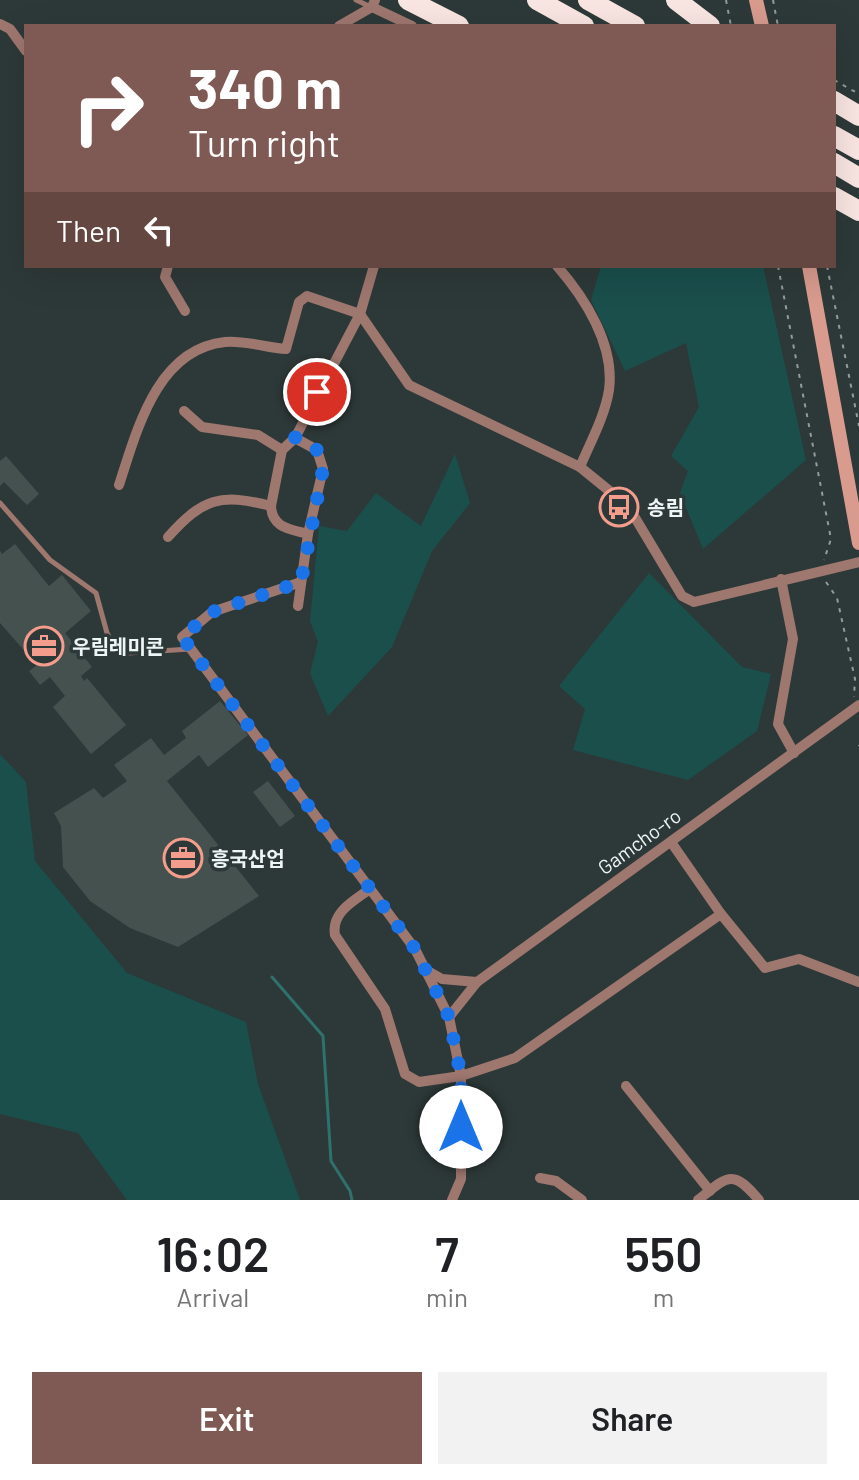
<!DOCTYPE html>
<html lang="en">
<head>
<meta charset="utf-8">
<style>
  body { margin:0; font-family:Barlow,"Noto Sans KR",sans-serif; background:#f2f2f2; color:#202124; height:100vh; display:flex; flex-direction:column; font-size:30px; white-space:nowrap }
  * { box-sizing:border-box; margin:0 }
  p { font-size:26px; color:#757577 }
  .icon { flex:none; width:44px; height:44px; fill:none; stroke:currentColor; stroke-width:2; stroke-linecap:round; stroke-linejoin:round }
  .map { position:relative; height:1200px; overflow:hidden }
  .drawer { display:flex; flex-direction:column; background:#fff; flex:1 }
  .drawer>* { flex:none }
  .hud { position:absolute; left:24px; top:24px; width:812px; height:244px; border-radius:0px; box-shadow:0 8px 32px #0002; background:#7f5953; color:#fff; overflow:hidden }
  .pin { position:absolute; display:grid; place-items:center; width:68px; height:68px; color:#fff; margin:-34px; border:4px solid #fff; border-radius:50%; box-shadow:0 2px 8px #0007 }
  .me { position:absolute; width:88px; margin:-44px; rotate:0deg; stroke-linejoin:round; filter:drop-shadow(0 0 6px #0008) }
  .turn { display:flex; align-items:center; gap:28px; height:168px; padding:0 32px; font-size:36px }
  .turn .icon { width:104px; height:104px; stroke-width:2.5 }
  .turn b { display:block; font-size:56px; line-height:68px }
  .then { display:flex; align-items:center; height:76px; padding:0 32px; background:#0003; gap:16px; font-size:30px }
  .eta { display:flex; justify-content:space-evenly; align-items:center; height:136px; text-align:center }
  .eta b { font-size:48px; font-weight:600; line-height:56px }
  .button { display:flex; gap:16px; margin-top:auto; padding:16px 32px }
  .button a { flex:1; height:92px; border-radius:0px; background:#7f5953; color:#fff; font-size:32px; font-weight:600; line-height:92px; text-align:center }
  .button a+a { background:#f2f2f2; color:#202124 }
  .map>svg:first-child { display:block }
  .green { fill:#1a4f4c }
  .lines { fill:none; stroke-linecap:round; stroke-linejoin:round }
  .stream { stroke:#2e716d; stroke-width:3 }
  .building { fill:#44514f }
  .path { stroke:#929c9b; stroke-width:2; stroke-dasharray:4 6; stroke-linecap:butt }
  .lane { stroke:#9e776f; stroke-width:5 }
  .street { stroke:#9e776f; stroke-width:10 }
  .secondary { stroke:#d89b8e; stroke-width:14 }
  .highway { stroke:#f9e5e1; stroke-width:20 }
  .route { stroke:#1a73e8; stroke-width:14; stroke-dasharray:0 25.2 }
  .labels { text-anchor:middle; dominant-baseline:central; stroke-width:7; stroke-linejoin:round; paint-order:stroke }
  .poi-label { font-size:20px; font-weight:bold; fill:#eef6f5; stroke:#2d3938; text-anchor:start }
  .street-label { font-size:20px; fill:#eef6f5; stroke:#2d3938 }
</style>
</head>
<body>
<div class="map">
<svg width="859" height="1200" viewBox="0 0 859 1200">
  <rect width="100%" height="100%" fill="#2d3938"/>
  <g class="green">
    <polygon points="601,266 763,266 806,460 703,549 680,493 688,471 671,456 699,407 686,343 625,371 591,300"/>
    <polygon points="455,454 470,503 432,551 392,647 328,716 310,673 318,642 310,621 319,526 347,531 376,493 421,526"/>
    <polygon points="649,573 742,667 771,674 757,731 688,780 573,750 585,709 559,686"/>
    <polygon points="0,754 26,782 35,861 127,973 246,1022 258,1084 300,1200 127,1200 78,1133 0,1114"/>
  </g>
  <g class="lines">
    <polyline class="stream" points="272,977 323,1036 331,1161 350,1191 352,1200"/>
  </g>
  <g class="building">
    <polygon points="6,456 39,494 27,505 4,482 0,486 0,461"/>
    <polygon points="15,544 49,586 62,575 91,611 65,633 92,667 81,676 84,681 87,678 126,725 91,754 53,707 65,696 50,677 40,685 29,671 37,665 0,623 0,551 2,554"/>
    <polygon points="220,701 248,735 208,767 199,755 167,781 259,896 178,947 130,928 90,901 63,867 61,826 54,813 94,788 103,798 127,781 114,765 151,738 164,755 186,738 182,731"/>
    <polygon points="268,781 295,816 280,827 253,792"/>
  </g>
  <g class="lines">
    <g class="path">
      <polyline points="726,0 731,26"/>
      <polyline points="773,0 778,26"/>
      <polyline points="834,80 859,94"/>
      <polyline points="778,266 831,539 824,560"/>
      <polyline points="827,266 859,426"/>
      <polyline points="826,582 837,598 855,679 854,697"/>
      <polyline points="859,745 859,746"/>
    </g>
    <g class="lane">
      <polyline points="356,0 371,7"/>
      <polyline points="0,503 50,560 96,593 107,633 112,642 128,653 190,649"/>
    </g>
    <g class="street">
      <polyline points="375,0 372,7 412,26"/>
      <polyline points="0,24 10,29 26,51"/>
      <polyline points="339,26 372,7"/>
      <polyline points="168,266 165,277 185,311"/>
      <path d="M557 266C585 298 615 345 609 390 605 416 590 443 580 467L628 506 682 596 694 602 859 562"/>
      <polyline points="184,411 202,427 258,435 282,450 295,438 360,314 374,266"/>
      <polyline points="295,438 317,450 323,469 308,534 298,606"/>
      <path d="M119 485C137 430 157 349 225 342 245 340 267 348 286 349L299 302 307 296 360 314 409 385 580 467"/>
      <polyline points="271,506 282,450"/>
      <path d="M168 537C203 498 220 493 271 506 272 528 290 529 308 534"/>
      <polyline points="781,579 793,639 778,724 794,753"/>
      <polyline points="301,582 212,612 182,637 415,949 449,1017 461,1076 461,1179 452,1200"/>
      <path d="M370 889C354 901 331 912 335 935L385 1009 405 1074 419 1082 461 1076 515 1058 721 914 671 842"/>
      <polyline points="721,914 765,968 799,959 859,982"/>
      <polyline points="426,970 442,979 477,982"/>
      <polyline points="449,1017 477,982 859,705"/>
      <polyline points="626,1086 710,1191"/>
      <polyline points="540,1178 556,1181 582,1200"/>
      <path d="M698 1200C728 1176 732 1168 759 1200"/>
    </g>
    <g class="secondary">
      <polyline points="756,0 762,26"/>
      <polyline points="809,266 859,543"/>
    </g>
    <g class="highway">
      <polyline points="408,0 459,26"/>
      <polyline points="537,0 584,26"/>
      <polyline points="588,0 635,26"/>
      <polyline points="676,0 710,26"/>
      <polyline points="834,101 859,116"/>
      <polyline points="834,136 859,150"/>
      <polyline points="834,163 859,178"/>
      <polyline points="834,197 859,211"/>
    </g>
  </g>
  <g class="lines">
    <polyline class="route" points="317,392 295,438 317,450 323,469 301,582 212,612 182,637 415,949 449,1017 461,1076 461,1127"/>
  </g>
  <defs>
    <g id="bus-ring" transform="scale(2)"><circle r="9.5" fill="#2d3938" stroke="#f49d8c" stroke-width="1.5"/><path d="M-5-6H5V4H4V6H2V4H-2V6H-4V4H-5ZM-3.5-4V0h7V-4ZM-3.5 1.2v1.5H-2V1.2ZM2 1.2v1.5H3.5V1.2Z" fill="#f49d8c"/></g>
    <g id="office-ring" transform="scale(2)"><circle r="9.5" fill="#2d3938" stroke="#f49d8c" stroke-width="1.5"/><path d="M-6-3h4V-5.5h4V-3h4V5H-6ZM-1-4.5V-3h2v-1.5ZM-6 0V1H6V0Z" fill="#f49d8c"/></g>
  </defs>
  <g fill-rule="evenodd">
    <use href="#bus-ring" x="619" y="507"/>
    <use href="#office-ring" x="44" y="646"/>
    <use href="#office-ring" x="183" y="858"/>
  </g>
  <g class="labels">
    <g class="poi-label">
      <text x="647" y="507">송림</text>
      <text x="72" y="646">우림레미콘</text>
      <text x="211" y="858">흥국산업</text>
    </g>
    <g class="street-label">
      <text transform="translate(639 841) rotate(-36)">Gamcho-ro</text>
    </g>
  </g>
</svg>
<div class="pin" style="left:317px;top:392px;background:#d93025"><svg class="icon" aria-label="arrive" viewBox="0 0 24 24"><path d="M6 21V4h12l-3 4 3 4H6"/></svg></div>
<svg class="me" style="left:461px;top:1127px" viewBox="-20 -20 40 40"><circle r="19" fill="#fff"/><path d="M0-13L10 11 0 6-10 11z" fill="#1a73e8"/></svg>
<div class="hud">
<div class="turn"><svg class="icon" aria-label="right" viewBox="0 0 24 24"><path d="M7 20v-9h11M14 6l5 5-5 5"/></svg><div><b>340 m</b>Turn right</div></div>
<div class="then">Then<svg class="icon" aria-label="left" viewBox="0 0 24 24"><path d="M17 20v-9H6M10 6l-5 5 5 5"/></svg></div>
</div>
</div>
<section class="drawer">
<div class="eta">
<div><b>16:02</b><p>Arrival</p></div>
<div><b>7</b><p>min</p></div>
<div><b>550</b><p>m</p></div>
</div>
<div class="button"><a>Exit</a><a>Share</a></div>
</section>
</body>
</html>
